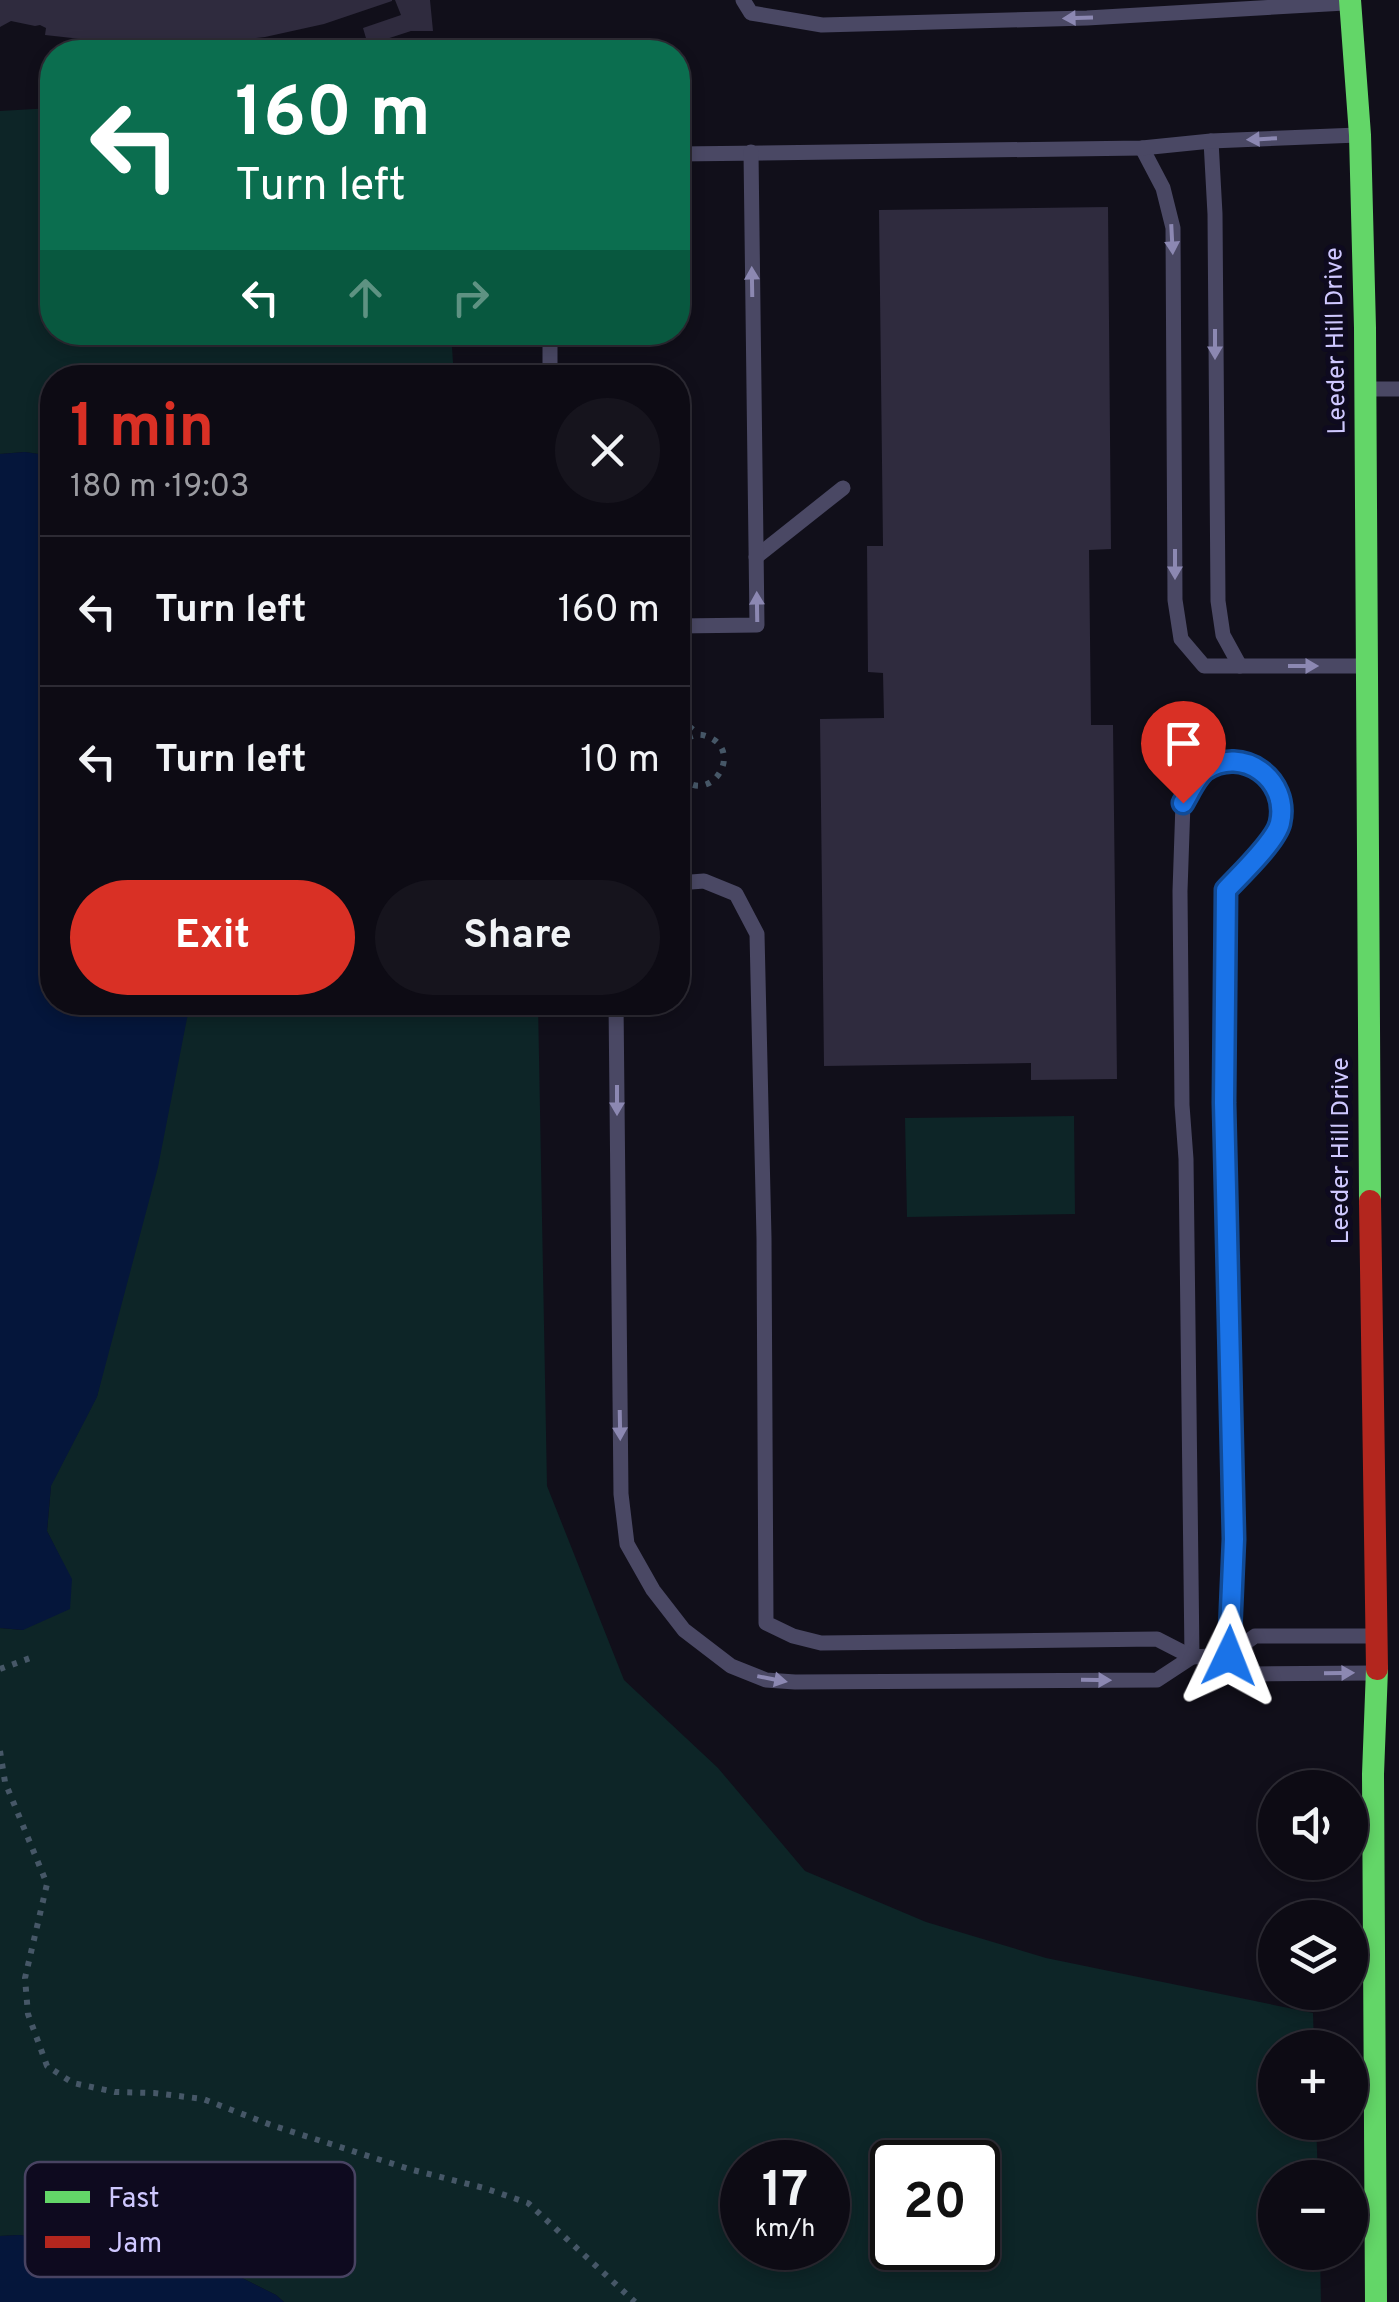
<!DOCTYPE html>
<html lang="en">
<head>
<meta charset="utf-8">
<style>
  body { margin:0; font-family:Overpass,sans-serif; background:#16141d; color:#f1f3f6; height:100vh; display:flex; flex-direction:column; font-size:38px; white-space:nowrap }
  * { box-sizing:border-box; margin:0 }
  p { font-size:32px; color:#9a9ba0 }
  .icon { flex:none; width:55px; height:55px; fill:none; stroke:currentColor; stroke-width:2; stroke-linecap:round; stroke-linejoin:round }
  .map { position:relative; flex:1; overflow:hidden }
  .sheet { position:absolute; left:40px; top:365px; width:650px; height:650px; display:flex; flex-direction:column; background:#0d0b14; border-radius:40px; box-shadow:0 5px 15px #0003,0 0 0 2px #2d2b34 }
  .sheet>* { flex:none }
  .hud { position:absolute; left:40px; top:40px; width:650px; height:305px; border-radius:40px; box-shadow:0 5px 15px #0003,0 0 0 2px #2d2b34; background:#0b6e4f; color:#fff; overflow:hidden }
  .tools { position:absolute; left:1258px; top:1770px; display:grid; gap:20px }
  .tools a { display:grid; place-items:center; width:110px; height:110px; border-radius:50%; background:#0d0b14; box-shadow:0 5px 15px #0003,0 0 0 2px #2d2b34; font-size:50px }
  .speed { position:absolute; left:720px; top:2140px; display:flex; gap:20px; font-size:50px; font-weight:700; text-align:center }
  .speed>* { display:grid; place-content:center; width:130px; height:130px; border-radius:50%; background:#0d0b14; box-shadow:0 5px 15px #0003,0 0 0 2px #2d2b34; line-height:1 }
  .speed small { font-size:25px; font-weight:400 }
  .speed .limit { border:5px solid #111; border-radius:15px; background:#fff; color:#111 }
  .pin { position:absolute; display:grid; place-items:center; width:85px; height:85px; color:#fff; margin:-102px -42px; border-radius:50% 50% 50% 0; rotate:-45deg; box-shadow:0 0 10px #0007 }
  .pin .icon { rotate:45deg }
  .me { position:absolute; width:110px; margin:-55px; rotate:2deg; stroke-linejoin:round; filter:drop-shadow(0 0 8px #0008) }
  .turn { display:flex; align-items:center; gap:35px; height:210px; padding:0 30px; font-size:45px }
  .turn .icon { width:130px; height:130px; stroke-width:2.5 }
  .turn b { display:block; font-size:70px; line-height:85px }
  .lanes { display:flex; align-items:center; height:95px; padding:0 30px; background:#0003; justify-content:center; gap:50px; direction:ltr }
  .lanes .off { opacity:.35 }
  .round { display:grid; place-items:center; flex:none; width:105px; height:105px; border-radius:52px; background:#16141d }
  .overview { display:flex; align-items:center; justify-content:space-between; height:170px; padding:0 30px }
  h1 { font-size:60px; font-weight:700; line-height:75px; color:#d93025 }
  .cta { display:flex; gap:20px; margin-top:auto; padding:20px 30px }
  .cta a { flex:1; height:115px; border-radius:60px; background:#d93025; color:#fff; font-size:40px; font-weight:700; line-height:115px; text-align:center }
  .cta a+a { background:#16141d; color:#f1f3f6 }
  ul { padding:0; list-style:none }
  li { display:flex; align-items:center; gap:30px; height:150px; padding:0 30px; border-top:2px solid #2d2b34 }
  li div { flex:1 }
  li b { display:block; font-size:38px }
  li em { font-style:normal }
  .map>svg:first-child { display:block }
  .green { fill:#0d2527; fill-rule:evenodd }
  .water { fill:#05163b }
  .building { fill:#2f2b3e }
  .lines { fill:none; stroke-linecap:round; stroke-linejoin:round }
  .path { stroke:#465767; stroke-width:6; stroke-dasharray:5 8; stroke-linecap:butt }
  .lane { stroke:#4a4864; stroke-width:15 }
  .fast { stroke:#63d668; stroke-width:22 }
  .jam { stroke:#b3261e; stroke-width:22 }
  .oneway { fill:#8c88b2 }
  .route-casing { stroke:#114b97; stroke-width:25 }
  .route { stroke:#1a73e8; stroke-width:18 }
  .labels { text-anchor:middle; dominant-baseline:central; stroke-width:10; stroke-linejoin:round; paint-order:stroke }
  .street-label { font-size:25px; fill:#cfc8ff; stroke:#0e0a1f }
  .key { fill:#0e0a1f; stroke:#484362; stroke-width:2.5 }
  .key-label { font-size:28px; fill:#cfc8ff }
</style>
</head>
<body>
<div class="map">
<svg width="1399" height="2302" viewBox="0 0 1399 2302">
  <rect width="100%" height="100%" fill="#110f1a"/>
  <g class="green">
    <polygon points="52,108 52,332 451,333 454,377 52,378 52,456 25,452 0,454 0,111"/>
    <path d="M190 1003H538L547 1486 624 1680 718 1768 805 1871 926 1922 1046 1958 1313 2013 1314 2047 1275 2048V2122L1316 2123 1318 2177 1275 2178V2252L1320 2253 1321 2302H284L276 2295 204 2259 19 2235 0 2236V1628L23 1630 71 1579 47 1531 51 1485 97 1396ZM742 2162H828V2248H742ZM892 2162H978V2248H892Z"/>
    <polygon points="1074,1116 1075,1214 907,1217 905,1118"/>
  </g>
  <g class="water">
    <polygon points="25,452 52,456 52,1002 190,1003 158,1167 97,1397 51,1486 47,1531 72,1579 70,1609 23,1630 0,1628 0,454"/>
    <polygon points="19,2235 204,2259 276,2295 284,2302 0,2302 0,2236"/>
  </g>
  <g class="building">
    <polygon points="0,0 392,0 392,1 324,24 265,37 195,45 144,46 45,35 46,28 40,25 35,26 11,21 0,27"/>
    <polygon points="395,0 430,0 433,31 411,31 368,45 363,28 401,15"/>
    <polygon points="1108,207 1111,549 1089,550 1091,725 1113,725 1117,1079 1031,1080 1031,1063 824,1066 820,719 884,718 883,673 868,672 867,546 883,546 879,210"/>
  </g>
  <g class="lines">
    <g class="path">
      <polyline points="678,720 684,722 698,734"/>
      <path d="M678 746C686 738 695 732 706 736 748 750 707 812 678 773"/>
      <polyline points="0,1669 33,1657"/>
      <polyline points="0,1751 5,1782 47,1884 25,1978 28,2014 47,2066 73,2083 115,2092 154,2093 203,2099 271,2125 409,2169 484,2188 528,2203 635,2302"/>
    </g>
    <g class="lane">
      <polyline points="743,0 751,13 822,25 1087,18 1345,3"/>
      <polyline points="1211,141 1215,214 1218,601 1223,635 1240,666"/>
      <polyline points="1142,148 1163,188 1173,228 1175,600 1181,639 1204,666 1362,666"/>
      <polyline points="678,154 1142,148 1211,141 1358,135"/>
      <polyline points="550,332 550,378"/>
      <polyline points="1370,389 1399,389"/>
      <polyline points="756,557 843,488"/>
      <polyline points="678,626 757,625 751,152"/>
      <polygon points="1230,761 1262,770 1279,791 1280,824 1257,857 1225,890 1224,1103 1233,1539 1229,1655 1192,1657 1186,1159 1182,1105 1180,891 1183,803 1203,771"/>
      <polyline points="616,1002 621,1494 627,1544 653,1590 684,1630 731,1666 766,1680 795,1682 1157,1680 1192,1657 1157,1639 821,1643 793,1636 766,1623 764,1238 757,934 736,894 704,881 678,883"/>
      <polyline points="1373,1673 1253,1674 1229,1655 1255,1636 1374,1636"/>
    </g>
    <g class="fast">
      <polyline points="1350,0 1360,135 1365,328 1370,1201"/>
      <polyline points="1376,2302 1373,1774 1377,1669"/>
    </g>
    <polyline class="jam" points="1370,1201 1377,1669"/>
  </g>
  <defs><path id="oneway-solid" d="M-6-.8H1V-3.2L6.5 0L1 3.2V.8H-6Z" transform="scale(2.5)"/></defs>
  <g class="oneway">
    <use href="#oneway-solid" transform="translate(1078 18) rotate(178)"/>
    <use href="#oneway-solid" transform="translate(1262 139) rotate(177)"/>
    <use href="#oneway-solid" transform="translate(1172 239) rotate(87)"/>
    <use href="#oneway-solid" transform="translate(752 282) rotate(-91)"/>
    <use href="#oneway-solid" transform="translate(1215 344) rotate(90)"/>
    <use href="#oneway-solid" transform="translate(1175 564) rotate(90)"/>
    <use href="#oneway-solid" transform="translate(757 607) rotate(-91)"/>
    <use href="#oneway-solid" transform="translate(1303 666)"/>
    <use href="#oneway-solid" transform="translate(617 1100) rotate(90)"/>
    <use href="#oneway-solid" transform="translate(620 1425) rotate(89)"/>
    <use href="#oneway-solid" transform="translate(1339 1673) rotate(-1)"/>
    <use href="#oneway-solid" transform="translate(772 1679) rotate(11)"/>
    <use href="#oneway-solid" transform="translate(1096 1680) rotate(1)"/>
  </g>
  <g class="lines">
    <g class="route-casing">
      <path id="route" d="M1183 803C1189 793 1196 777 1205 770 1242 745 1290 779 1280 823 1276 841 1239 876 1226 890L1224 1103 1234 1539 1229 1656"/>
    </g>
    <use href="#route" class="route"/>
  </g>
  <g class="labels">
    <g class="street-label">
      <text transform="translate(1337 341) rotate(-91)">Leeder Hill Drive</text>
      <text transform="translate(1342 1151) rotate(-90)">Leeder Hill Drive</text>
    </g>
  </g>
  <rect x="25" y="2162" width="330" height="115" rx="15" class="key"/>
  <rect x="45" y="2191" width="45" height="12" fill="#63d668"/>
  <rect x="45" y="2236" width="45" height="12" fill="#b3261e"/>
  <g class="key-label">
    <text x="108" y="2207">Fast</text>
    <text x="108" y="2252">Jam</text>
  </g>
</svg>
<div class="tools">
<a><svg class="icon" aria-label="sound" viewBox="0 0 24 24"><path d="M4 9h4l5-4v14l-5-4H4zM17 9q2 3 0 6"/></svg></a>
<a><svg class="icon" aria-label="layers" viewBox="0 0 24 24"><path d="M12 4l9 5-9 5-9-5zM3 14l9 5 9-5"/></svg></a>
<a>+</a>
<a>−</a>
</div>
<div class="speed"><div>17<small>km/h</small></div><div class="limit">20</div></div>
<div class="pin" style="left:1183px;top:803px;background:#d93025"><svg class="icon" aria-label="arrive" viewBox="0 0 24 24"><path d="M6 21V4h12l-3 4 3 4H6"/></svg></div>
<svg class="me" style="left:1229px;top:1656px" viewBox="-20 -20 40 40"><path d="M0-17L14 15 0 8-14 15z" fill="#1a73e8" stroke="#fff" stroke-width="4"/></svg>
<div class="hud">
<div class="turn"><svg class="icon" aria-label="left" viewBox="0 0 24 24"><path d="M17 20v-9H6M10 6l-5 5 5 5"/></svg><div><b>160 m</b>Turn left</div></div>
<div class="lanes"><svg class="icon" aria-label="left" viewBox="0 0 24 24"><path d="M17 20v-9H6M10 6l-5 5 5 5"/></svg><svg class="icon off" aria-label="ahead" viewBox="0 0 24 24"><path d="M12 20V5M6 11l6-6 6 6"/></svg><svg class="icon off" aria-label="right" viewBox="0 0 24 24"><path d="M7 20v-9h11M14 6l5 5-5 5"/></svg></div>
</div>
<section class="sheet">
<div class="overview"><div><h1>1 min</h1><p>180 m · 19:03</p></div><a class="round"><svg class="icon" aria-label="close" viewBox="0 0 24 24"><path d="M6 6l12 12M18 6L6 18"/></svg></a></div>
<ul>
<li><svg class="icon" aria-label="left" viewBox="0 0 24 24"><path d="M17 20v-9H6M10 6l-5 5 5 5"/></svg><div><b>Turn left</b></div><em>160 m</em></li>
<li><svg class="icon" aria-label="left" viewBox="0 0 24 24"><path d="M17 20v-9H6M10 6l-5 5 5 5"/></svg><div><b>Turn left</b></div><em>10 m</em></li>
</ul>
<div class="cta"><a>Exit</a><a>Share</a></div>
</section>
</div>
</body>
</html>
